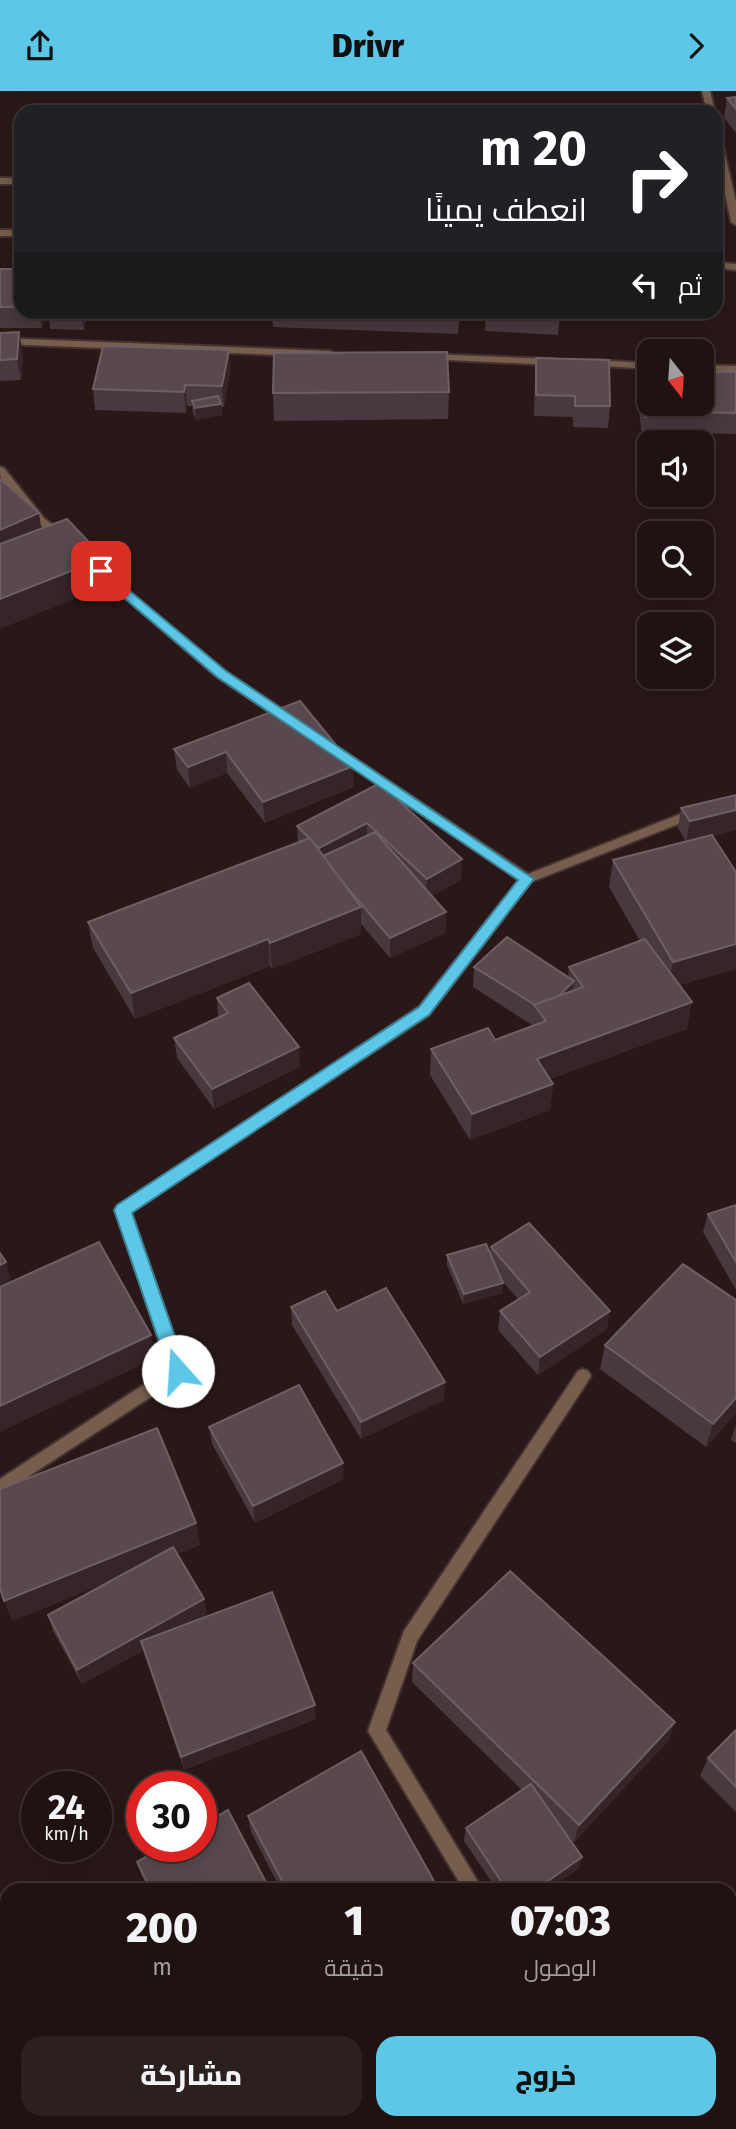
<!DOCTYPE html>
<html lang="ar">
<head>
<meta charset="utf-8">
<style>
  body { margin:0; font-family:"Fira Sans",Cairo,sans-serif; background:#2c201f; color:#f1f3f6; direction:rtl; height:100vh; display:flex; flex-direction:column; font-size:26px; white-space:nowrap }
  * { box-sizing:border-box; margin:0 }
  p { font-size:23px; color:#a19e9f }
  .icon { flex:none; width:38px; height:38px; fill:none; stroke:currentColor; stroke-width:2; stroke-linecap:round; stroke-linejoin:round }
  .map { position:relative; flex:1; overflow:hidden; direction:ltr }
  .drawer { position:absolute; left:0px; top:1792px; width:737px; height:247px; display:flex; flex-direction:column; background:#1f1211; border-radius:21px 21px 0 0; box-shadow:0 4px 18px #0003,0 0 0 2px #3c3231; direction:rtl }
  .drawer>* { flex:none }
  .guide { position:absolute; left:14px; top:14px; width:709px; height:214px; border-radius:21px; box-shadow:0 4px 18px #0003,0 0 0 2px #3c3231; direction:rtl; background:#202124; color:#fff; overflow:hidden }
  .needle { width:46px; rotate:163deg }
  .tools { position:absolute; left:637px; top:248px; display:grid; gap:14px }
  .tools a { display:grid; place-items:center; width:77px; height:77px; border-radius:14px; background:#1f1211; box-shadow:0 4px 18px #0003,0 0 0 2px #3c3231; font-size:35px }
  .speed { position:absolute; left:21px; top:1680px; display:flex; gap:14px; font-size:35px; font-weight:700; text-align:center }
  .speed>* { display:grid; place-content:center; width:91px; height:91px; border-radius:50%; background:#1f1211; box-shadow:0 4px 18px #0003,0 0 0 2px #3c3231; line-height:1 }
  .speed small { font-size:18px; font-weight:400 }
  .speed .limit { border:10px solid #d22; background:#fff; color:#111 }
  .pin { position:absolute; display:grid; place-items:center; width:60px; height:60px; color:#fff; margin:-30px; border-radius:14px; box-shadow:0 4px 10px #0006 }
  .me { position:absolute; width:77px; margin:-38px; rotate:341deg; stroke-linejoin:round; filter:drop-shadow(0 0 5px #0008) }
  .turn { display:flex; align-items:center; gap:24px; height:147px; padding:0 21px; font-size:32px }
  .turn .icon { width:91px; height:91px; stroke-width:2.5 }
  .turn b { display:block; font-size:49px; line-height:60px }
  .then { display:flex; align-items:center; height:66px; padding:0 21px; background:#0003; gap:14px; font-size:26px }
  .eta { display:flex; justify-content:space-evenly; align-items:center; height:119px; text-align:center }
  .eta b { font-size:42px; font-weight:800; line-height:49px }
  .button { display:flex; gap:14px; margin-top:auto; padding:14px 21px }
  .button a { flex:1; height:80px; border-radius:21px; background:#5cc7e7; color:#111; font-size:28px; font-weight:800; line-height:80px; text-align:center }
  .button a+a { background:#2c201f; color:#f1f3f6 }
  header { display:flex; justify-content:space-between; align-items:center; height:91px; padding:0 21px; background:#5cc7e7; color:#111; font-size:32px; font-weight:800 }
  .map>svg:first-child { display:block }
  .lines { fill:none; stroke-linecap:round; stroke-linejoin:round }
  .minor-casing { stroke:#433231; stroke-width:4 }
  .minor { fill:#765d4c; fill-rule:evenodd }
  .wall { fill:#48383f }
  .shaded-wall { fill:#352428 }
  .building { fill:#59494f; stroke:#6e5f64; stroke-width:2 }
  .route { fill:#5cc7e7; stroke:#3c8196; stroke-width:2 }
</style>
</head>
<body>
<header><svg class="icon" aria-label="forward" viewBox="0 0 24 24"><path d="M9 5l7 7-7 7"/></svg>Drivr<svg class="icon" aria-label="share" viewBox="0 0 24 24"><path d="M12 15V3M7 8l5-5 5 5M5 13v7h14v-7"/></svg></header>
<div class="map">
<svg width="736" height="2038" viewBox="0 0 736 2038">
  <rect width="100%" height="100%" fill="#291817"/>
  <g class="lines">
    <g class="minor-casing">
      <g id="minor">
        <polygon points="702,0 710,0 715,21 707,21"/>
        <polygon points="716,39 720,42 736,111 736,134 731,131 716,60"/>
        <rect x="0" y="87" width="21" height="6"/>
        <rect x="0" y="139" width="21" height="6"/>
        <polygon points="716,171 736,173 736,179 716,177"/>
        <polygon points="0,247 330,260 335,263 330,266 0,253"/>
        <polygon points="430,263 553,268 558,271 553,274 427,268 427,264"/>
        <polygon points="591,269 649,272 649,278 588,274 586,272"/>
        <polygon points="702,274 736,275 736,281 702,280"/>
        <path d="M0 376 4 377 44 427 67 446V450C52 452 7 401 1 387 0 385 0 378 0 376Z"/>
        <polygon points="91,469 225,580 294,626 294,632 286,632 217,586 87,474 86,472"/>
        <polygon points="333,653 528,783 693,718 701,718 703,721 701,724 531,791 429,924 131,1121 186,1280 183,1285 0,1404 0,1388 169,1277 116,1119 118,1115 419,916 519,789 329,660 327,657"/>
        <polygon points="583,1278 588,1280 591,1285 588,1290 417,1550 386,1639 483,1799 464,1799 368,1640 404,1540 578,1280"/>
        <polygon points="351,2032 379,2032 376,2038 348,2038"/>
        <polygon points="645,2032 669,2032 672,2038 648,2038"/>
      </g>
    </g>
    <use href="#minor" class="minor"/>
  </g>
  <g class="wall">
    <polygon points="736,6 736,42 724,27 727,7"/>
    <polygon points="21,165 21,220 44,220 42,237 0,237 0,178 17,178 16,176"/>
    <polygon points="51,220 89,220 84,239 50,238 49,227"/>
    <polygon points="272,220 460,220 458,243 273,236"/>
    <polygon points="486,220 560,220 558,244 485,240"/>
    <polygon points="0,242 23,262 21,289 0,290"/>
    <polygon points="229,259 230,280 224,316 222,316 222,324 196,329 193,322 192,315 187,315 186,322 95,319 93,298"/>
    <polygon points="536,267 610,315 608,337 573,336 573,326 534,325 535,288"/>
    <polygon points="639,280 736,281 736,343 692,342 691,347 642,347 637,301"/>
    <polygon points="449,301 448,328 274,330 273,302"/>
    <polygon points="300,610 354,696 265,732 227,682 190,697 177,679 174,658"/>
    <polygon points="380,692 461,789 432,805 446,821 445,842 390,867 361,833 361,843 272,878 270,875 135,928 93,857 88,831 298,752 297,735"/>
    <polygon points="736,704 736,739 713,745 736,878 679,894 687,938 550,988 553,993 550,1019 470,1049 430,984 431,958 495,949 532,935 532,934 473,896 474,876 568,886 569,876 640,850 609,796 613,769 686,750 678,737 681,717"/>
    <polygon points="217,907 300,976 214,1018 177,967 174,947 218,926"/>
    <polygon points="736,1114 736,1199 703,1141 708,1123"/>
    <polygon points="491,1156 607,1238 538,1284 498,1239 500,1220 518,1208 502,1190 502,1202 463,1213 447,1174 447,1164 490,1161"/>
    <polygon points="736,1209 736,1322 706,1356 600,1278 605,1254"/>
    <polygon points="291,1216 337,1220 444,1309 361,1348 292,1234"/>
    <polygon points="736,1334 736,1352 731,1349"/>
    <polygon points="209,1336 344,1388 255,1432 212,1353"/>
    <polygon points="196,1432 200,1454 177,1463 207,1523 193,1531 316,1628 184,1679 144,1559 82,1593 53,1540 48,1524 113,1489 12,1530"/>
    <polygon points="413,1572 675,1631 668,1650 574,1751 563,1740 582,1766 578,1778 548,1799 497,1799 464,1750 466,1737 522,1699 412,1591"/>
    <polygon points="736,1639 736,1721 700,1685 708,1667"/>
    <polygon points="248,1725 439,1799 281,1799 251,1741"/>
    <polygon points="137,1771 270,1799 149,1799 141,1783"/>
  </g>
  <g class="shaded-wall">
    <polygon points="39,220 44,220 42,237"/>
    <polygon points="84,220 89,220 84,239 82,228"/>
    <polygon points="19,241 23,262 21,289 17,268"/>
    <polygon points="229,259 230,280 224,316 222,295"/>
    <polygon points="185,294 187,315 186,322 184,301"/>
    <polygon points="221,313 222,324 196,329 195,317"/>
    <polygon points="39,422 42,443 0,462 0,439"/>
    <polygon points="104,467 107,495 0,538 0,508"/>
    <polygon points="226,661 227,682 190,697 188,676"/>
    <polygon points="353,675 354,696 265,732 263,711"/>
    <polygon points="736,719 736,739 686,751 690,730"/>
    <polygon points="367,732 367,752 320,777 319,757"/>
    <polygon points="462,768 461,789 426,808 427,788"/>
    <polygon points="361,816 361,843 272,878 270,852"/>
    <polygon points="446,821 445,842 390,867 390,847"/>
    <polygon points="268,848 270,875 135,928 131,902"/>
    <polygon points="736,853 736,878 667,897 673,871"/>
    <polygon points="574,890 571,910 546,930 540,921"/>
    <polygon points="692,911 687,938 534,994 537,968"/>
    <polygon points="299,956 300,976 214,1018 212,998"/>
    <polygon points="553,993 550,1019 470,1049 472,1023"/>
    <polygon points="6,1171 11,1190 0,1196 0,1174"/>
    <polygon points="503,1192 502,1202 463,1213 464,1203"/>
    <polygon points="610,1220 607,1238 538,1284 540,1266"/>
    <polygon points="151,1244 156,1267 0,1341 0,1315"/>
    <polygon points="445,1291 444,1309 361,1348 361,1331"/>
    <polygon points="736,1307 736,1322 706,1356 713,1333"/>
    <polygon points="343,1372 344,1388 255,1432 253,1415"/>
    <polygon points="196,1432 200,1454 12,1530 4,1510"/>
    <polygon points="204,1508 207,1523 144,1558 141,1550 144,1559 82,1593 77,1579"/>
    <polygon points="315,1614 316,1628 184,1679 181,1666"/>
    <polygon points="675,1631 668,1650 574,1751 579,1734"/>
    <polygon points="582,1766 578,1778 548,1799 535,1799"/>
    <polygon points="7,1987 7,2003 0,2006 0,1990"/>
    <polygon points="178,2032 180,2038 167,2038"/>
    <polygon points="215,2032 227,2032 217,2038"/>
  </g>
  <g class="building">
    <polygon points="736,6 736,18 727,7"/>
    <polygon points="21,165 21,176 16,176"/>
    <rect x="0" y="178" width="21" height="38"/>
    <polygon points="51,220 84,220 82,228 49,227"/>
    <polygon points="513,220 560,220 559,223"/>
    <polygon points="19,241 17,268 0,269 0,242"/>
    <polygon points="103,255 229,259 222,295 185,294 184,301 93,298"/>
    <polygon points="447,261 449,301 273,302 274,262"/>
    <polygon points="536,267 609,269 610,315 575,315 575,305 536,304"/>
    <polygon points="639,280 649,280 649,313 702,313 702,281 736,281 736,322 694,321 694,326 645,326"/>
    <polygon points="218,305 221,313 195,317 192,310"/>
    <polygon points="0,388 39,422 0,439"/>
    <polygon points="67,428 104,467 0,508 0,453"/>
    <polygon points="300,610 353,675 263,711 226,661 188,676 174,658"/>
    <polygon points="380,692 462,768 427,788 367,732 319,757 297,735"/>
    <polygon points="736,704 736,719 690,730 681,717"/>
    <polygon points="375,741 446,821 390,847 340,788 323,765"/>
    <polygon points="712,744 736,781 736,853 673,871 613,769"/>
    <polygon points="310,747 361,816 270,852 268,848 131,902 88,831"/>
    <polygon points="507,846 574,890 559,905 534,914 535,914 474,876"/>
    <polygon points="645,848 692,911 537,968 553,993 472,1023 431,958 488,937 495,949 546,930 534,914 583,896 569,876"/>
    <polygon points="249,892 299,956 212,998 174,947 228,922 217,907"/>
    <polygon points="736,1114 736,1171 708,1123"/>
    <polygon points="529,1132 610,1220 540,1266 500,1220 530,1201 491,1156"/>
    <polygon points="99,1151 151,1244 0,1315 0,1196"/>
    <polygon points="486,1153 503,1192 464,1203 447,1164"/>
    <polygon points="0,1162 6,1171 0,1174"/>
    <polygon points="683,1173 736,1209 736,1307 713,1333 605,1254"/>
    <polygon points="386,1197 445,1291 361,1331 291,1216 325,1200 337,1220"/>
    <polygon points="299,1294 343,1372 253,1415 209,1336"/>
    <polygon points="157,1337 196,1432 4,1510 0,1497 0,1398"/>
    <polygon points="173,1456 204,1508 77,1579 48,1524"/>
    <polygon points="510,1480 675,1631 579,1734 413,1572"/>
    <polygon points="272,1501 315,1614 181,1666 141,1550"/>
    <polygon points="736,1639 736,1696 708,1667"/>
    <polygon points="361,1660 439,1799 287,1799 248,1725"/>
    <polygon points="531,1693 582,1766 535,1799 507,1799 466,1737"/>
    <polygon points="228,1719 270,1799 151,1799 137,1771 165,1755 201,1755 201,1735"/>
    <polygon points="698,1792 704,1799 690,1799"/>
    <polygon points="730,1829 736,1837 736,2013 730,2019"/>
    <polygon points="7,1837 7,1987 0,1990 0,1840"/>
    <polygon points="69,2032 177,2032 167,2038 72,2038"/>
    <polygon points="426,2032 528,2032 535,2038 422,2038"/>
  </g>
  <polygon class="route" points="101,476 226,580 534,788 429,924 132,1122 187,1280 184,1286 178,1288 172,1286 169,1280 114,1119 117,1114 419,916 518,789 217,586 96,483 94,480"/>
</svg>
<div class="tools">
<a><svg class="needle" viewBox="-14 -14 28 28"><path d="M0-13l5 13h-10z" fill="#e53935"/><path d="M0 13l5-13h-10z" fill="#a19e9f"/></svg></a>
<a><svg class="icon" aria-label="sound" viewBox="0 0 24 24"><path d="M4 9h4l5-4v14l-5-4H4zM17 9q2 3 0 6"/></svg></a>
<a><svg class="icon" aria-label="search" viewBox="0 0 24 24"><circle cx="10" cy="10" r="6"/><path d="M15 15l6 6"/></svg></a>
<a><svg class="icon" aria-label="layers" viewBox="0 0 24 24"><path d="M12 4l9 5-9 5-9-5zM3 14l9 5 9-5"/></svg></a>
</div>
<div class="speed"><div>24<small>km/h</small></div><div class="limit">30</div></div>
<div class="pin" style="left:101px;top:480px;background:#d93025"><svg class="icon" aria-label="arrive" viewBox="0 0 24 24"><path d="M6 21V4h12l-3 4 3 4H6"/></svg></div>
<svg class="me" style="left:178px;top:1280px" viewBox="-20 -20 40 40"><circle r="19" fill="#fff"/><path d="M0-13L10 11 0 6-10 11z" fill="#5cc7e7"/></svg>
<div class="guide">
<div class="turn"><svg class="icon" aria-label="right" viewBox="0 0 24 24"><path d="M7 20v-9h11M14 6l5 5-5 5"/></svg><div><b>20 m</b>انعطف يمينًا</div></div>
<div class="then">ثم<svg class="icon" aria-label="left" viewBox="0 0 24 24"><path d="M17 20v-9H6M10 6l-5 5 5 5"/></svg></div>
</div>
<section class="drawer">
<div class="eta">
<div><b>07:03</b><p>الوصول</p></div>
<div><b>1</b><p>دقيقة</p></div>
<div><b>200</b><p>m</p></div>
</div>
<div class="button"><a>خروج</a><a>مشاركة</a></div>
</section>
</div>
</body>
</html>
